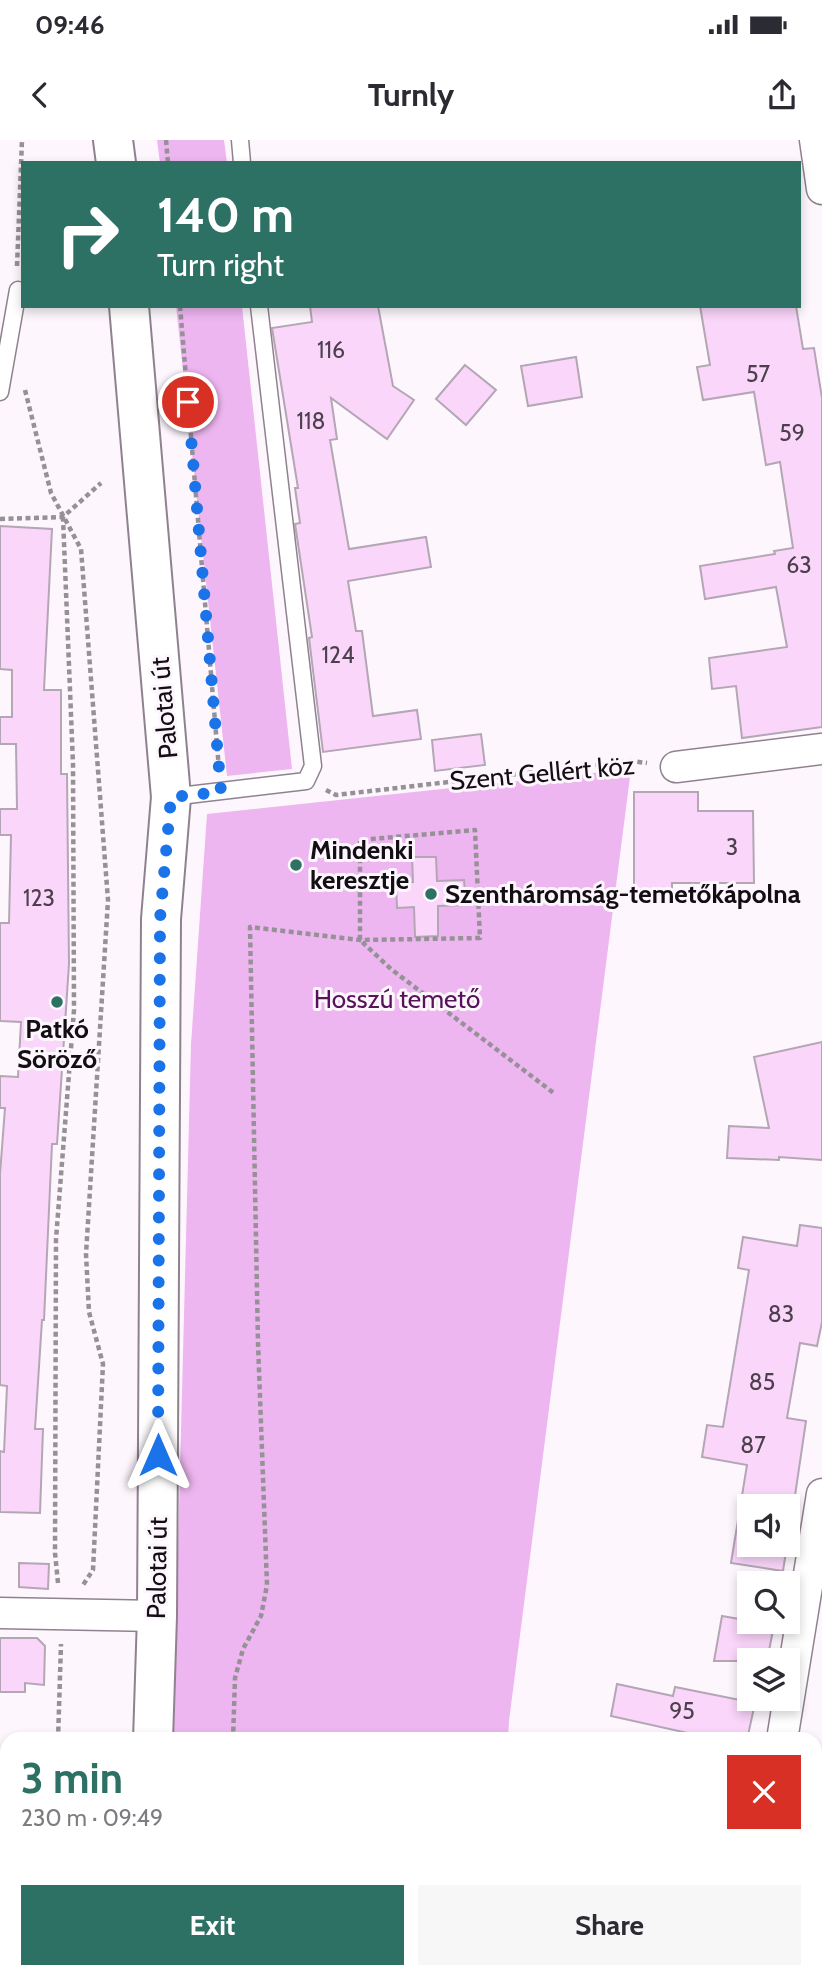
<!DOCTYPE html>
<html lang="en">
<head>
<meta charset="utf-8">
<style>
  body { margin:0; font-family:Cabin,sans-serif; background:#f7f7f7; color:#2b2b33; height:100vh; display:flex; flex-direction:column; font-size:26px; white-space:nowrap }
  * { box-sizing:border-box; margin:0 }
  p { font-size:23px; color:#7c7c81 }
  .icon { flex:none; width:38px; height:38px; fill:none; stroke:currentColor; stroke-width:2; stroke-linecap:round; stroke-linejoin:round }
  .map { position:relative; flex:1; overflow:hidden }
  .details { position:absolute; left:0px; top:1592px; width:822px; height:247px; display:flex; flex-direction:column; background:#fff; border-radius:21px 21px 0 0; box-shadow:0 4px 10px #0003 }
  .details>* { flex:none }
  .hud { position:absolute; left:21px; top:21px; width:780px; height:147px; border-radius:0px; box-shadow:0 4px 10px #0003; background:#2d7165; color:#fff; overflow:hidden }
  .tools { position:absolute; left:737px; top:1354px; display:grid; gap:14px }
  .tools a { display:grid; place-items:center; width:63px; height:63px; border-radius:0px; background:#fff; box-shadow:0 4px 10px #0003; font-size:35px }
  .pin { position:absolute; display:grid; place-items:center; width:60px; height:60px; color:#fff; margin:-30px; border:4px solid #fff; border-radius:50%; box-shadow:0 2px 7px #0007 }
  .me { position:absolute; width:77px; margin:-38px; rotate:0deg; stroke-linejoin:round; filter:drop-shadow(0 0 5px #0008) }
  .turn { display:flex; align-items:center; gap:24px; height:147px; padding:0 21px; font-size:32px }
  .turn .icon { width:91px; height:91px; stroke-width:2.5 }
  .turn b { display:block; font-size:49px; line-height:60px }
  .round { display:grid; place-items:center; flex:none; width:74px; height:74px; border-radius:0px; background:#f7f7f7 }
  .overview { display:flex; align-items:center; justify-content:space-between; height:119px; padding:0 21px }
  h1 { font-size:42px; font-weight:700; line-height:52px; color:#2d7165 }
  .cta { display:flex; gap:14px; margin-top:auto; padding:14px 21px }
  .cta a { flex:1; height:80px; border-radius:0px; background:#2d7165; color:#fff; font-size:28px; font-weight:700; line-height:80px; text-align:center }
  .cta a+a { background:#f7f7f7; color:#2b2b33 }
  .status { display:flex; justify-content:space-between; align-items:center; height:49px; padding:0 35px; background:#fff; direction:ltr }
  .status svg { height:19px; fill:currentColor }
  header { display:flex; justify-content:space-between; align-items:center; height:91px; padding:0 21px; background:#fff; font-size:32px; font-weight:700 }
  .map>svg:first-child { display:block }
  .green { fill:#eeb6f0 }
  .building { fill:#fad6fa; stroke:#b4a6b4; stroke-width:2 }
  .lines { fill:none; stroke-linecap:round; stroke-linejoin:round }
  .lane-casing { stroke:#8f828f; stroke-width:19 }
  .street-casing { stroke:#8f828f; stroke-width:33 }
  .secondary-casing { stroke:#8f828f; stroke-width:42 }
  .path { stroke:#969196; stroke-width:4.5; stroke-dasharray:5 3.5; stroke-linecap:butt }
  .lane { stroke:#fff; stroke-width:16 }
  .street { stroke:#fff; stroke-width:30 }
  .secondary { stroke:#fff; stroke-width:38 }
  .route { stroke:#1a73e8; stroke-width:12; stroke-dasharray:0 21.6 }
  .poi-dot { fill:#2d7165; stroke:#fdf7fd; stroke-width:2.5 }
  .labels { text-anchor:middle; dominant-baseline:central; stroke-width:6; stroke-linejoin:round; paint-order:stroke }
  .number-label { font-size:23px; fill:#4d404d }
  .street-label { font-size:26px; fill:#130e13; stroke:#fdf7fd }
  .poi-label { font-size:26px; font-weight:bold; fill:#130e13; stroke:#fdf7fd; text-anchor:start }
  .park-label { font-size:26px; fill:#56135a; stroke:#fdf7fd }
</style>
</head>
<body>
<div class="status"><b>09:46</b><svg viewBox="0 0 49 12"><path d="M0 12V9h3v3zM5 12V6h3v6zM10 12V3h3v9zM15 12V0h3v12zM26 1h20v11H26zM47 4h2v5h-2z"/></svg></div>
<header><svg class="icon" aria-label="back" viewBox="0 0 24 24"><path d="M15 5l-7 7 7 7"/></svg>Turnly<svg class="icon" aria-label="share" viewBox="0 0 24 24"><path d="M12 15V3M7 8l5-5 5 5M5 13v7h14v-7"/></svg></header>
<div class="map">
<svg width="822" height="1838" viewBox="0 0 822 1838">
  <rect width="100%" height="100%" fill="#fdf7fd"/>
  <g class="green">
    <polygon points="157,0 224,0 227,23 160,23"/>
    <polygon points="176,166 242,166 292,629 227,636"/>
    <polygon points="631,629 509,1581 508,1599 173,1600 191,904 207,674"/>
    <rect x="167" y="1832" width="337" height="6"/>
  </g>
  <g class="building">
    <polygon points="310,166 378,166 393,246 414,260 387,299 331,258 337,299 330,300 349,409 426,397 431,427 348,441 356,491 362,491 373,576 417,570 421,599 323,612 309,498 312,497 295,384 300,383 295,348 298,348 272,188 312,182"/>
    <polygon points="700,166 796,166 803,209 814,208 822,258 822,587 742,598 736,546 712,549 709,518 787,507 776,447 705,459 700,426 775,414 774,411 793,408 780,322 766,325 754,252 703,260 697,227 710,225"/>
    <polygon points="576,217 582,257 528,266 521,226"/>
    <polygon points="465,225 496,250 466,285 436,259"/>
    <polygon points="0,386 52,389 44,550 61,550 61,634 67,634 69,824 57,1004 52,1004 44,1180 42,1180 35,1289 43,1289 40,1373 0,1372 0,1311 4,1312 7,1246 0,1245 0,1034 5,968 0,968 0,936 18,937 21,882 0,881 0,783 9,783 11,695 0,695 0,669 17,669 16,604 0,604 0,577 12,577 12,530 0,529"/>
    <polygon points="481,594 485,625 435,631 432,600"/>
    <polygon points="634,652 698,652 698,671 753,671 754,743 672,743 672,760 634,760"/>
    <polygon points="412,717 436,717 437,741 464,740 466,765 438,766 438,796 415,797 414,767 397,768 396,743 413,742"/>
    <polygon points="822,902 822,1020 779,1017 779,1020 727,1018 729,986 769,988 754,917"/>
    <polygon points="800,1085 822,1088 822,1182 817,1206 800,1203 787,1278 806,1281 788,1403 788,1367 749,1367 749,1405 787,1405 783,1431 731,1423 747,1325 702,1317 707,1285 723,1287 749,1130 738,1128 743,1097 797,1106"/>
    <polygon points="19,1423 49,1424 48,1449 19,1447"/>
    <polygon points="722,1476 774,1485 767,1521 714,1521"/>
    <polygon points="0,1498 37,1498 45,1506 44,1545 25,1543 25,1552 0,1552"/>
    <polygon points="617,1544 673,1556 675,1547 755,1563 747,1600 719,1600 611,1576"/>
  </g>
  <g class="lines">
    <g class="lane-casing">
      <g id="lane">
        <polyline points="240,0 242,23"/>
        <polyline points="0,252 18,150"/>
        <polyline points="171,657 306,641 313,626 259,166"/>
      </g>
    </g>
    <g class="street-casing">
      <g id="street">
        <polyline points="815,0 822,49"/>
        <polyline points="676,627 822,609"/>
        <polyline points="0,1473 157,1476"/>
        <polyline points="782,1600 822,1354"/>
        <polyline points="816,1717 822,1723"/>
        <polyline points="723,1838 725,1832"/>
      </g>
    </g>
    <g class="secondary-casing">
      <g id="secondary">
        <polyline points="113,0 116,23"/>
        <polyline points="129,166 171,657 161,779 157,1476 153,1600"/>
        <polyline points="146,1838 146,1832"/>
      </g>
    </g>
    <g class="path">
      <polyline points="166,0 168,23"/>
      <polyline points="17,126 22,0"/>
      <polyline points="180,166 219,629"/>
      <polyline points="25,250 51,353 81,409 108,760 86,1114 89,1172 103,1224 93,1430 83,1445"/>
      <polyline points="0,379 63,377 101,343"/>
      <polyline points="326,650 336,655 631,621 647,623"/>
      <polyline points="58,1443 55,1413 56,1099 74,870 73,624 63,378"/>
      <polyline points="58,1600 61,1504"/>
      <polyline points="233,1600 235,1538 243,1509 261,1476 267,1445 258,1203 250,787 360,800 480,798 475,690 360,700 360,800 391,829 555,954"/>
      <polyline points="0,1789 7,1789"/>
      <polyline points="50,1838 50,1832"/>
      <polyline points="228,1838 228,1832"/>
    </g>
    <use href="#lane" class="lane"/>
    <use href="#street" class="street"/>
    <use href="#secondary" class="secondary"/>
  </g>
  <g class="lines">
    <polyline class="route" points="158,1315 160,779 171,657 221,652 188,262"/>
  </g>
  <g class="poi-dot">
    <circle cx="296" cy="725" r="7"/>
    <circle cx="431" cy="754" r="7"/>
    <circle cx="57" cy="862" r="7"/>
  </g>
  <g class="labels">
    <g class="number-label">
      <text x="331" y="210">116</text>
      <text x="758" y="234">57</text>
      <text x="311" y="281">118</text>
      <text x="792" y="293">59</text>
      <text x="799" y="425">63</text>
      <text x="338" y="515">124</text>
      <text x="732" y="707">3</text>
      <text x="39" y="758">123</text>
      <text x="781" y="1174">83</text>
      <text x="762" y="1242">85</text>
      <text x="753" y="1305">87</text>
      <text x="682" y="1571">95</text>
    </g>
    <g class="street-label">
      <text transform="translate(164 568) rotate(-95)">Palotai út</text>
      <text transform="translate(542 633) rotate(-5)">Szent Gellért köz</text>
      <text transform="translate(157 1428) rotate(-89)">Palotai út</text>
    </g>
    <g class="poi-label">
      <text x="310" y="710">Mindenki<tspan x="310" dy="30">keresztje</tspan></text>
      <text x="445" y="754">Szentháromság-temetőkápolna</text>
      <text x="57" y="889" text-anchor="middle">Patkó<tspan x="57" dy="30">Söröző</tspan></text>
    </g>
    <g class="park-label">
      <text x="397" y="859">Hosszú temető</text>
    </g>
  </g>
</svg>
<div class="tools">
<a><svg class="icon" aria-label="sound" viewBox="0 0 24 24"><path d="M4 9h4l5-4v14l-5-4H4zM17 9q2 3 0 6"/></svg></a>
<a><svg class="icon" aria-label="search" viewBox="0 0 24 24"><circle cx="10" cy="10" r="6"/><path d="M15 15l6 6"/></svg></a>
<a><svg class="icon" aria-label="layers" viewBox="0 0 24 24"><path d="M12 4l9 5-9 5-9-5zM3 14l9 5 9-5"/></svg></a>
</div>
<div class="pin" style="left:188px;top:262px;background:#d93025"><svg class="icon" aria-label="arrive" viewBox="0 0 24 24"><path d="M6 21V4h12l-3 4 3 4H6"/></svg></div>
<svg class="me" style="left:158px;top:1315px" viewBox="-20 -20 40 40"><path d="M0-17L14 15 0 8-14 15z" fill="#1a73e8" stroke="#fff" stroke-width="4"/></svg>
<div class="hud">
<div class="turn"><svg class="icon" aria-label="right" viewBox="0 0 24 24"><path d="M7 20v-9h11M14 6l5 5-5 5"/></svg><div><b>140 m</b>Turn right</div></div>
</div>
<section class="details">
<div class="overview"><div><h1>3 min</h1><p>230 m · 09:49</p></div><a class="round" style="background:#d93025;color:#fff"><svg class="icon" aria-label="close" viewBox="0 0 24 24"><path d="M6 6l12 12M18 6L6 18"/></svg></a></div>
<div class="cta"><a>Exit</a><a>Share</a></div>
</section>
</div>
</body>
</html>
